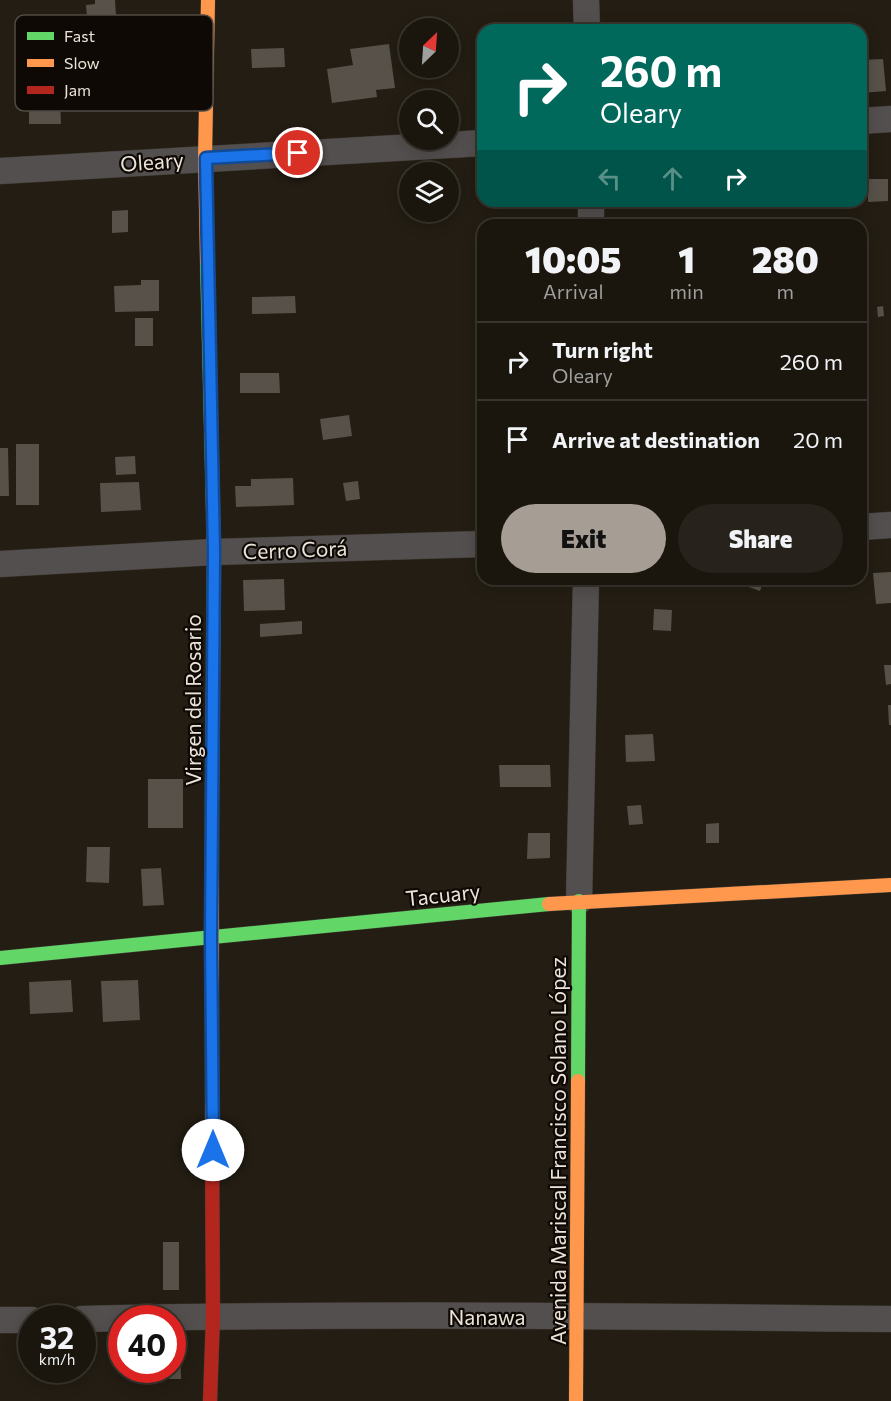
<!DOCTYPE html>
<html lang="en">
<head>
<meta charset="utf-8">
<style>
  body { margin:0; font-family:Commissioner,sans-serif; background:#27231c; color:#f1f3f6; height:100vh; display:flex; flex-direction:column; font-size:22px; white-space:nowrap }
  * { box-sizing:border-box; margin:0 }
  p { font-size:20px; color:#9f9f9e }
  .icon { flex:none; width:33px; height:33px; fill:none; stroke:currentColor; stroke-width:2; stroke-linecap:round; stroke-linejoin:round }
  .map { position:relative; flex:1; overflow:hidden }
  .sheet { position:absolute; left:477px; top:219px; width:390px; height:366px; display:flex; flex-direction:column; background:#1a160e; border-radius:18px; box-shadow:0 3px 15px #0003,0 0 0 2px #38352e }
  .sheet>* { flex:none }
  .hud { position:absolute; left:477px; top:24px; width:390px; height:183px; border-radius:18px; box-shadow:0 3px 15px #0003,0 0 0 2px #38352e; background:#00695c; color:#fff; overflow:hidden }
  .needle { width:39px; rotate:25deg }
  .fabs { position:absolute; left:399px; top:18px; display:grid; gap:12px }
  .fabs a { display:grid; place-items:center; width:60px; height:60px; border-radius:50%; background:#1a160e; box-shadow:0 3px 15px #0003,0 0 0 2px #38352e; font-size:30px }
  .speed { position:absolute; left:18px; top:1305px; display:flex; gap:12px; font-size:30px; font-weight:700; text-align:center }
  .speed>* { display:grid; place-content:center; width:78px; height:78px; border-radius:50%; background:#1a160e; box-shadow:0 3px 15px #0003,0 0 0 2px #38352e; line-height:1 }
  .speed small { font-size:15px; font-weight:400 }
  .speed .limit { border:9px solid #d22; background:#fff; color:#111 }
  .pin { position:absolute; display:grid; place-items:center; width:51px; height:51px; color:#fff; margin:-26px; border:3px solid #fff; border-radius:50%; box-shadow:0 2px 6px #0007 }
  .me { position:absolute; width:66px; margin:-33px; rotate:0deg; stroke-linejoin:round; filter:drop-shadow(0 0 4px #0008) }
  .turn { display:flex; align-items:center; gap:21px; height:126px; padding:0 24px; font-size:27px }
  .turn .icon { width:78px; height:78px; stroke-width:2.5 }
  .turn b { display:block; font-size:42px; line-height:51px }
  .lanes { display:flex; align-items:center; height:57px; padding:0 24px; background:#0003; justify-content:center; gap:30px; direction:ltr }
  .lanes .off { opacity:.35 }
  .eta { display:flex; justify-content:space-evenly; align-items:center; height:102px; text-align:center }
  .eta b { font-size:36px; font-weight:800; line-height:42px }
  .button { display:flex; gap:12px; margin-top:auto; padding:12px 24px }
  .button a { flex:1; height:69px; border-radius:36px; background:#a69e94; color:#111; font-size:24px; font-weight:800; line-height:69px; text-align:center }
  .button a+a { background:#27231c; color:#f1f3f6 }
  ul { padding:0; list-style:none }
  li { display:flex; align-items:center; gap:18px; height:78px; padding:0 24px; border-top:2px solid #38352e }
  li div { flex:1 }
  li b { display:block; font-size:22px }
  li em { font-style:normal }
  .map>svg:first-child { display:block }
  .building { fill:#575149 }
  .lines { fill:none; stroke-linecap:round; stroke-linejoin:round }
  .street-casing { stroke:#3d3831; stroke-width:27 }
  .fast-casing { stroke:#3d3831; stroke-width:15 }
  .slow-casing { stroke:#3d3831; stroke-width:15 }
  .jam-casing { stroke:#3d3831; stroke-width:15 }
  .street { stroke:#534f4e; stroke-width:26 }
  .fast { stroke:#63d668; stroke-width:14 }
  .slow { stroke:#ff974d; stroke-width:14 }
  .jam { stroke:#b3261e; stroke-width:14 }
  .route-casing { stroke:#114b97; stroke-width:15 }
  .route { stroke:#1a73e8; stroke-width:10 }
  .labels { text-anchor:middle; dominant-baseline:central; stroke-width:4.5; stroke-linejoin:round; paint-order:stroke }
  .street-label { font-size:21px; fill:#ece4da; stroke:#0e0904 }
  .key { fill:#0e0904; stroke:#514b44; stroke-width:1.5 }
  .key-label { font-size:16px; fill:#ece4da }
</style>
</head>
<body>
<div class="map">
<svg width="891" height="1401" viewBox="0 0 891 1401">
  <rect width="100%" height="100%" fill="#231d13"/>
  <g class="building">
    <polygon points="95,0 115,0 116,15 87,17 86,5 95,4"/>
    <polygon points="389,44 395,88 376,90 377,97 332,103 327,69 353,65 350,49"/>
    <polygon points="284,48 285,67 252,68 251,49"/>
    <polygon points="883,59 886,91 862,93 861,60"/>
    <polygon points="419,68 436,68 438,73 422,78"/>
    <polygon points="60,99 61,124 29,124 29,100"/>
    <polygon points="868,179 888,179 888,201 868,202"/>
    <polygon points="540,201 556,201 557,207 540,209"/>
    <polygon points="128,210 128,232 112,233 112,211"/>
    <polygon points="141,280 159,280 159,311 115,312 114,286 141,285"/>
    <polygon points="295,296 296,313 252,314 252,297"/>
    <polygon points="883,306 884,316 878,317 877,307"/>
    <rect x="135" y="318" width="18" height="28"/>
    <polygon points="240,373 279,373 280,393 240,393"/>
    <polygon points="349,415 352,436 323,440 320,419"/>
    <rect x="16" y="444" width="23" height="61"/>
    <polygon points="0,448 8,448 9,496 0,496"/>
    <polygon points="135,456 136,474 116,475 115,457"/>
    <polygon points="293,478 294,505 236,507 235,486 251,486 251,479"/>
    <polygon points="358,481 360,499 346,501 343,483"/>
    <polygon points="139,482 141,510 101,512 100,483"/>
    <polygon points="891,572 891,603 876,604 873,573"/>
    <polygon points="284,579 285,610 244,611 243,580"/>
    <polygon points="749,579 764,579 760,591 746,586"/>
    <polygon points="654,609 672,610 671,631 653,630"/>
    <polygon points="302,621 302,634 260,637 260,624"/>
    <polygon points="884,665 891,665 891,684 886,685"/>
    <polygon points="888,705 891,705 891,725 889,725"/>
    <polygon points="653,734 655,761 626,762 625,735"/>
    <polygon points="499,765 550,765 551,787 500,787"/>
    <rect x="148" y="779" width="35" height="49"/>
    <polygon points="641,805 643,824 629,825 627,806"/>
    <polygon points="719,823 719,843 706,843 706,824"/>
    <polygon points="528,833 550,833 550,858 527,859"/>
    <polygon points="87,847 110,847 109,883 86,882"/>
    <polygon points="161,868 164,905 143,906 141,869"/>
    <polygon points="71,980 73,1012 30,1014 29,982"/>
    <polygon points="138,980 140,1020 103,1022 101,981"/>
    <rect x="163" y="1242" width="16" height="48"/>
    <polygon points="172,1341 180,1341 181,1379 130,1379 130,1370 172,1370"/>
  </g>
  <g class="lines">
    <g class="street-casing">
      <g id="street">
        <polyline points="586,0 587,30"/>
        <polyline points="861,121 891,119"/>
        <polyline points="0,171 483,143"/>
        <polyline points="591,225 591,201"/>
        <polyline points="861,527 891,525"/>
        <polyline points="0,564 214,552 483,544"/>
        <polyline points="579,901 586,579"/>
        <path d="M82 1319C352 1313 622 1316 891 1319"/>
        <polyline points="0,1320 32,1320"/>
      </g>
    </g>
    <g class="fast-casing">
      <g id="fast">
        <polyline points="207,261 214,552 212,798"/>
        <polyline points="0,958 549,904"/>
        <polyline points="578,1081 579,901"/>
      </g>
    </g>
    <g class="slow-casing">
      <g id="slow">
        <polyline points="207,261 205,158 208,0"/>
        <polyline points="549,904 891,885"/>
        <polyline points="212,1140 212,798"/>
        <polyline points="576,1401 578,1081"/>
      </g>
    </g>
    <g class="jam-casing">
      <polyline id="jam" points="210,1401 213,1316 212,1140"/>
    </g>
    <use href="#street" class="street"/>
    <use href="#fast" class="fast"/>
    <use href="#slow" class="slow"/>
    <use href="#jam" class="jam"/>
  </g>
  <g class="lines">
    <g class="route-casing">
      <polyline id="route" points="213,1150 211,937 214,552 206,158 298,153"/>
    </g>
    <use href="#route" class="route"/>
  </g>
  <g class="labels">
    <g class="street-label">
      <text transform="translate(152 161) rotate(-4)">Oleary</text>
      <text transform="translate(295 549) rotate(-2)">Cerro Corá</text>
      <text transform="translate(192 700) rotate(-90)">Virgen del Rosario</text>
      <text transform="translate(443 894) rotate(-6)">Tacuary</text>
      <text transform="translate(557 1151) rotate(-90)">Avenida Mariscal Francisco Solano López</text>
      <text x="487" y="1316">Nanawa</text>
    </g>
  </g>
  <rect x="15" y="15" width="198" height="96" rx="9" class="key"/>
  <rect x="27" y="32" width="27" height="8" fill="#63d668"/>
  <rect x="27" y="59" width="27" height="8" fill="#ff974d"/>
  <rect x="27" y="86" width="27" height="8" fill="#b3261e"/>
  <g class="key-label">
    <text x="64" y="42">Fast</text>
    <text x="64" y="69">Slow</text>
    <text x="64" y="96">Jam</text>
  </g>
</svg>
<div class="fabs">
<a><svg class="needle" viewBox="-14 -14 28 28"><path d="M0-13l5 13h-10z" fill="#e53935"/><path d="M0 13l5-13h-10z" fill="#9f9f9e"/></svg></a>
<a><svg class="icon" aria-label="search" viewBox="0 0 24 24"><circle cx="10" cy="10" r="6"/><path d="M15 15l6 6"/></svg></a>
<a><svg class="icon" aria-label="layers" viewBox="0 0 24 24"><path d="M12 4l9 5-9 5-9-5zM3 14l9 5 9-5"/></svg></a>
</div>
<div class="speed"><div>32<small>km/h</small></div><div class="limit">40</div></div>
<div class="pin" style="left:298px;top:153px;background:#d93025"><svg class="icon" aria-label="arrive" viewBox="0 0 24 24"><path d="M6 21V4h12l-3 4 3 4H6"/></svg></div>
<svg class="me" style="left:213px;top:1150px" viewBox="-20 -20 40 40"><circle r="19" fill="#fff"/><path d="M0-13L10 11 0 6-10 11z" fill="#1a73e8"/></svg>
<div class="hud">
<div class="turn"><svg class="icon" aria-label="right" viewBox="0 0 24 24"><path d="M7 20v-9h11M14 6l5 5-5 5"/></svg><div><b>260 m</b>Oleary</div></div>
<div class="lanes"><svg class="icon off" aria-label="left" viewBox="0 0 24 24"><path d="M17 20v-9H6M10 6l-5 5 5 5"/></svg><svg class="icon off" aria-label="ahead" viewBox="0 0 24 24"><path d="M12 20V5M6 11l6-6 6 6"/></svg><svg class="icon" aria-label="right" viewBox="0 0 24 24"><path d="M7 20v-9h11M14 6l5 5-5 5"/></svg></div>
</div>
<section class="sheet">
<div class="eta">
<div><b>10:05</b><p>Arrival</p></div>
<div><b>1</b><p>min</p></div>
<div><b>280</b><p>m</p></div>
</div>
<ul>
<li><svg class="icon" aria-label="right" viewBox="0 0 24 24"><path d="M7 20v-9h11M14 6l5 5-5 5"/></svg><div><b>Turn right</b><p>Oleary</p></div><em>260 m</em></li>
<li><svg class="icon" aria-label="arrive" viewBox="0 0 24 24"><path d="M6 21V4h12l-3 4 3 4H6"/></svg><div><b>Arrive at destination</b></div><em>20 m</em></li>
</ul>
<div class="button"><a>Exit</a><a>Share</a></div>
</section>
</div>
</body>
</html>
